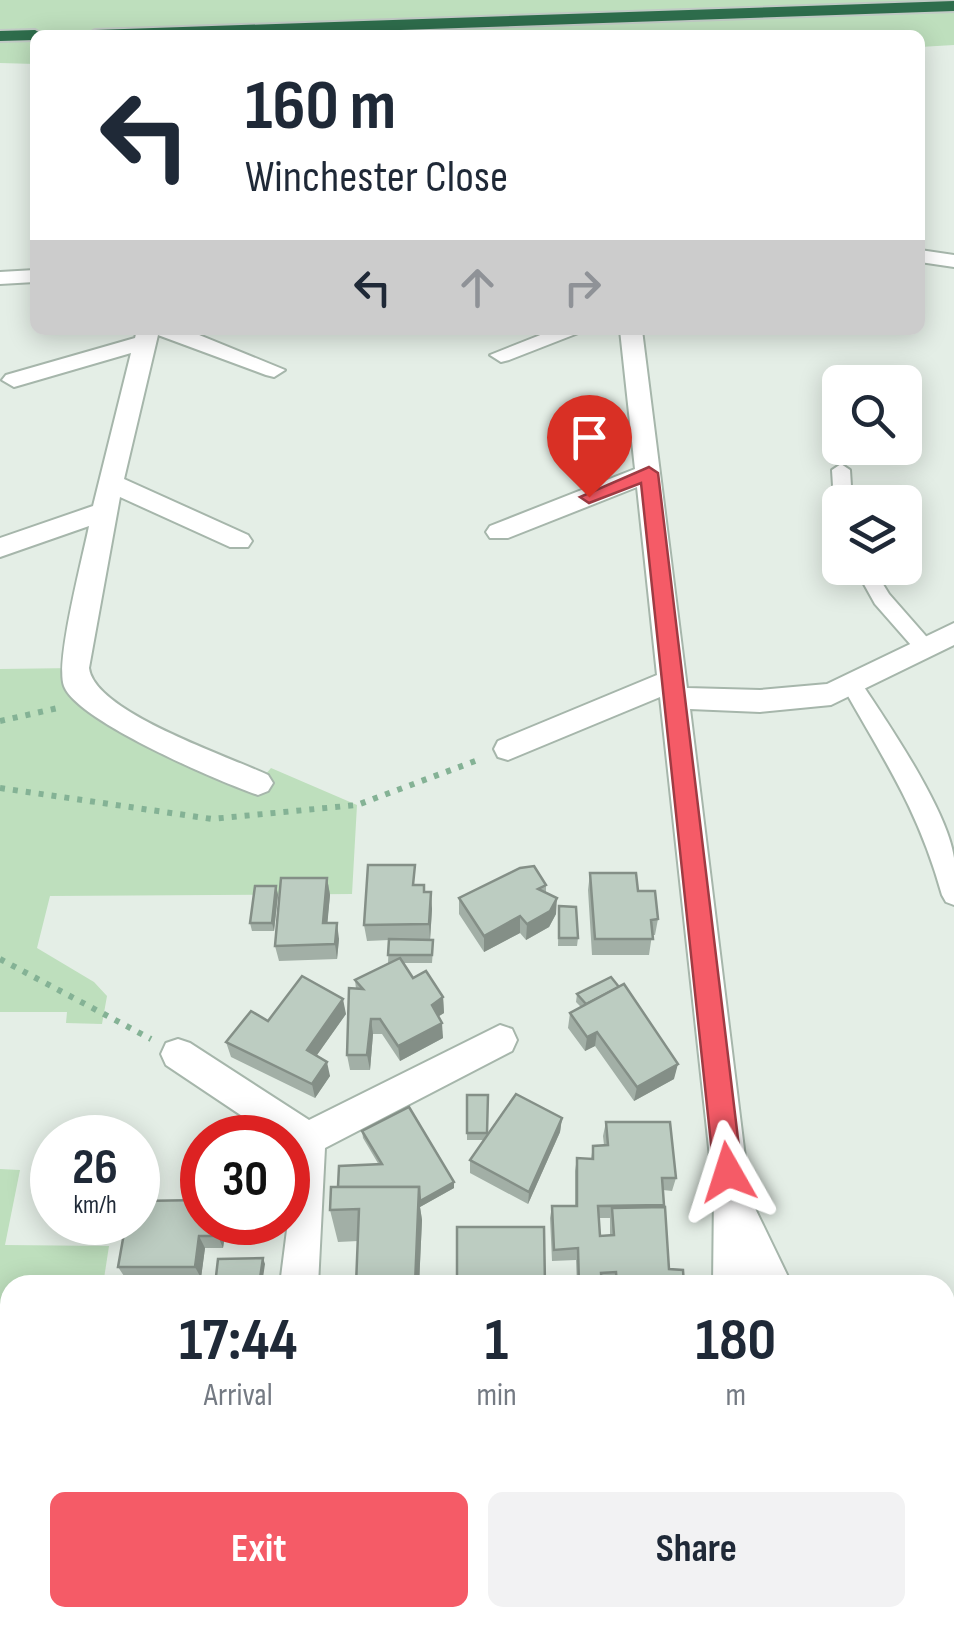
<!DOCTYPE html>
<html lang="en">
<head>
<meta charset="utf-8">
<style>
  body { margin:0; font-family:"Sofia Sans Condensed",sans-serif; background:#f2f2f3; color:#1f2937; height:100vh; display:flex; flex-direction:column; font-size:38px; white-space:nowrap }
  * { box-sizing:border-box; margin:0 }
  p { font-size:32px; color:#747a83 }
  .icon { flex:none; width:55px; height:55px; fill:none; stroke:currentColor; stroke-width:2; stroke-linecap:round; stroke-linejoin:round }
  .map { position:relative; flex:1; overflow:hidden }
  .panel { position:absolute; left:0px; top:1275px; width:955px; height:352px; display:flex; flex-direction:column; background:#fff; border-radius:30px 30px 0 0; box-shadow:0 5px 25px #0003 }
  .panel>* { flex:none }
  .guide { position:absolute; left:30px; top:30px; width:895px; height:305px; border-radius:15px; box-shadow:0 5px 25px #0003; background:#fff; color:#1f2937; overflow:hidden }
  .controls { position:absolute; left:822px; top:365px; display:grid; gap:20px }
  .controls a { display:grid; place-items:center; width:100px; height:100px; border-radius:15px; background:#fff; box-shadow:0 5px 25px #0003; font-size:50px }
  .speed { position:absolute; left:30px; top:1115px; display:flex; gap:20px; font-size:50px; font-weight:700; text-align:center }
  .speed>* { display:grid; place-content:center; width:130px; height:130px; border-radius:50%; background:#fff; box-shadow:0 5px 25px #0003; line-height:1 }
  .speed small { font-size:25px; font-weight:400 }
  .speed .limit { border:15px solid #d22; background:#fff; color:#111 }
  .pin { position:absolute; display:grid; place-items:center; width:85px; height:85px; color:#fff; margin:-102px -42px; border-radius:50% 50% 50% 0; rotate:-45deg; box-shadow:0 0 10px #0007 }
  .pin .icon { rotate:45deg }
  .me { position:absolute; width:110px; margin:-55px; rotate:354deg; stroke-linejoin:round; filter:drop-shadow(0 0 8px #0008) }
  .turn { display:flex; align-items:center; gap:35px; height:210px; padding:0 50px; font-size:45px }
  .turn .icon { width:130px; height:130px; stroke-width:2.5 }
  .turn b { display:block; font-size:70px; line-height:85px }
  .lanes { display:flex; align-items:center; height:95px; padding:0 50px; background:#0003; justify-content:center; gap:50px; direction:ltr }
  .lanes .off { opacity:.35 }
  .eta { display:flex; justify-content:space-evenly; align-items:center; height:170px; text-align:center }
  .eta b { font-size:60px; font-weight:700; line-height:70px }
  .primary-button { display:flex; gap:20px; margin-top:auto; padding:20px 50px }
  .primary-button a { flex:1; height:115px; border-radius:15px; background:#f55b67; color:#fff; font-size:40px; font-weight:700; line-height:115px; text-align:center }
  .primary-button a+a { background:#f2f2f3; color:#1f2937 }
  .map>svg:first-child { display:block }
  .green { fill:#bedfbd }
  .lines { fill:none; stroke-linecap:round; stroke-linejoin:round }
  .lane-casing { stroke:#a6b6ab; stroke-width:4 }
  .street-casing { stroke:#a6b6ab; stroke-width:4 }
  .highway-casing { stroke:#c1cac5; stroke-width:4 }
  .path-far1 { stroke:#84b295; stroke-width:6; stroke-dasharray:5 8; stroke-linecap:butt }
  .path { stroke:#84b295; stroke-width:8; stroke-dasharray:6 10; stroke-linecap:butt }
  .lane { fill:#fff; fill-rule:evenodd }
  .street { fill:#fff; fill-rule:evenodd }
  .highway { fill:#2e6d4c; fill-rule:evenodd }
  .wall { fill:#a2afa6; fill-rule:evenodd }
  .shaded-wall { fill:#848f87 }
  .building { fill:#bcccc1; stroke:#848f87; stroke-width:2.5 }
  .route { fill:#f55b67; stroke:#9f3b43; stroke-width:2.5 }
</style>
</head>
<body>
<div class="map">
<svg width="954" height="1626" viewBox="0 0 954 1626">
  <rect width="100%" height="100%" fill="#e4eee6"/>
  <g class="green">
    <polygon points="0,0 954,0 954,45 920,47 920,35 35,35 35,64 0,63"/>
    <polygon points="75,668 77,685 258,783 271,768 357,805 352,894 50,896 37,948 94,982 107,996 102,1024 66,1023 67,1012 0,1012 0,669"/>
    <polygon points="0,1169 20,1170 5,1245 109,1246 103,1285 10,1285 10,1618 24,1618 22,1626 0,1626"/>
  </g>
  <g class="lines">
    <g class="lane-casing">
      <g id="lane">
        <polygon points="841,464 850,470 852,502 840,502 840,507 834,502 832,470"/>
        <polygon points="855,568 873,568 889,594 932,643 935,648 932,653 918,653 875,604"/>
        <path d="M853 679 860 681C888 723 948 811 954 858 954 873 954 890 954 905L946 902 942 895C918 809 885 762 843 687Z"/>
        <polygon points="945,1308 954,1309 954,1337 945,1336"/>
        <polygon points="945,1448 954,1452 954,1484 945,1480"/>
        <polygon points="945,1547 954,1551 954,1584 945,1580"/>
      </g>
    </g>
    <g class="street-casing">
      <g id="street">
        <polygon points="920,250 954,255 954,267 920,262"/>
        <polygon points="35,270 35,282 0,284 0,272"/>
        <path d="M137 330H187L285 370 274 377 266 375 158 335 124 479 248 535 252 541 248 547H230L120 497 89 668C94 712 228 756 268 775L273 783 268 791 258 795C220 782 77 721 64 686 55 662 83 557 89 526L0 557V538L93 506 131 353 14 387 2 380 6 375 135 338Z"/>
        <polygon points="553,330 586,330 509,360 501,362 490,355"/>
        <polygon points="620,330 642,330 687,688 760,690 827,684 954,623 954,645 831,705 760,712 690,709 750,1198 792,1285 754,1285 751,1279 751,1285 713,1285 714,1194 660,697 508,760 498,757 494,749 498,741 657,675 637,487 508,538 490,538 486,532 490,526 635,469"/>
        <polygon points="500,1025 512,1029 517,1040 512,1051 325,1148 318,1285 280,1285 288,1222 288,1138 275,1138 166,1065 161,1054 166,1043 178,1039 190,1043 309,1120"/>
        <polygon points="257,1618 299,1618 298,1626 256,1626"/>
        <polygon points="326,1618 382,1618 379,1626 323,1626"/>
      </g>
    </g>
    <g class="highway-casing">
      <g id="highway">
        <polygon points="954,1 954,11 251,35 86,35 95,30"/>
        <polygon points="0,31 35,30 44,35 35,35 35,40 0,41"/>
      </g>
    </g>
    <g class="path-far1">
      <polyline points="0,721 58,708"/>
      <polyline points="0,788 212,819 357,805 478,760"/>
      <polyline points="0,959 151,1039"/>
    </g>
    <polyline class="path" points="168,1626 185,1618"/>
    <use href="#lane" class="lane"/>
    <use href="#street" class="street"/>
    <use href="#highway" class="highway"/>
  </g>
  <g class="wall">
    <polygon points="590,873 638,891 658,919 655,935 652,935 649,955 592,955 588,890"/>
    <polygon points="327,878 330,895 327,923 339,939 337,959 279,961 275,946"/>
    <polygon points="416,885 424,892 432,909 430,940 433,948 432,963 404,963 413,978 443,997 444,1013 438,1016 443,1038 400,1061 382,1034 373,1034 370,1070 350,1070 347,1055 356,989 355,980 388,963 389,940 367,941 364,925"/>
    <polygon points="546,885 546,893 556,914 549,927 526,940 520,933 484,952 459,914 459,898"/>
    <polygon points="276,886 278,895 274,931 252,931 250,923"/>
    <polygon points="559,906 578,938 577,946 558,946"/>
    <polygon points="577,994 674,1079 634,1101 595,1046 585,1051 568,1028 570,1013 581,1007 576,1002"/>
    <polygon points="346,1014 316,1056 330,1076 315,1098 231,1057 226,1042 268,1021"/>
    <polygon points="467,1095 488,1095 487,1135 562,1118 560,1132 528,1204 470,1173 470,1160 484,1140 467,1140"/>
    <path d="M606 1122 676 1178 672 1191 663 1190V1207L669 1269 684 1285H613V1284L577 1285 576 1260 552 1261 550 1218 552 1206H575V1171L577 1158 591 1159 593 1146 604 1145 603 1136ZM599 1218H610V1235L600 1236Z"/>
    <polygon points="362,1131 454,1182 454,1188 420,1207 422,1220 419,1285 356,1285 358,1241 338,1242 330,1210 338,1187 379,1165 363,1138"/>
    <polygon points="227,1222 223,1248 205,1248 201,1278 126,1279 118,1267"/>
    <polygon points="457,1227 545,1285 458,1285"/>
    <polygon points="136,1618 136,1626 37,1625"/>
  </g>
  <g class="shaded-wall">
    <polygon points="327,878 330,895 326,939 323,923"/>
    <polygon points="276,886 278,895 274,931 272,923"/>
    <polygon points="431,892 432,909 430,940 429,924"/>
    <polygon points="557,898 556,914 549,927 526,940 527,924"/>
    <polygon points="520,916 520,933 484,952 484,936"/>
    <polygon points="337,923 339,939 337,959 335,944"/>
    <polygon points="443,997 444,1013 433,1020 432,1005"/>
    <polygon points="343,999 346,1014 310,1065 307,1050"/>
    <polygon points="371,1019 373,1034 370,1070 367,1055"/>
    <polygon points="442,1023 443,1038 400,1061 398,1046"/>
    <polygon points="597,1032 595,1046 585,1051 587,1037"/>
    <polygon points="327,1062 330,1076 315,1098 312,1084"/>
    <polygon points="678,1064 674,1079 634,1101 637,1087"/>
    <polygon points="562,1118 560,1132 528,1204 529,1192"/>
    <polygon points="454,1182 454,1188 420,1207 422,1220 419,1285 415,1285 419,1187"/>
    <polygon points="220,1222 227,1222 223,1248 218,1236"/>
    <polygon points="199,1236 205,1248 201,1278 195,1267"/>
    <polygon points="263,1258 265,1264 262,1285 259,1285"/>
    <polygon points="127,1618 136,1618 136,1626 127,1625"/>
  </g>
  <g class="building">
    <polygon points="368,865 415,865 413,885 424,885 424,892 431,892 429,924 364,925"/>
    <polygon points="534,866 546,885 538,889 557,898 550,911 527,924 520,916 484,936 459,898 520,868"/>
    <polygon points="590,873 636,873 638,891 655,891 658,919 651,920 653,939 595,939"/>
    <polygon points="281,878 327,878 323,923 337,923 335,944 275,946"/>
    <polygon points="255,886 276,886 272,923 250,923"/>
    <polygon points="559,906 576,907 578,938 559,938"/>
    <polygon points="389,939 433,940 432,955 388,955"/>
    <polygon points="400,958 413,978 426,971 443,997 432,1005 442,1023 398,1046 380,1019 371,1019 367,1055 347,1055 349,988 363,989 355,980"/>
    <polygon points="302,976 343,999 307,1050 327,1062 312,1084 226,1042 251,1011 268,1021"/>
    <polygon points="611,977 619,987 586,1004 577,994"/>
    <polygon points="624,984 678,1064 637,1087 597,1032 587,1037 570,1013"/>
    <polygon points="516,1094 562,1118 529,1192 470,1160"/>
    <polygon points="467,1095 488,1095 487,1133 467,1133"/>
    <polygon points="409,1107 454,1182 420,1201 419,1187 338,1187 339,1166 382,1164 362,1131"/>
    <polygon points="606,1122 670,1122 676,1178 662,1178 664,1205 598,1206 600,1236 614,1235 612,1208 665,1207 669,1269 683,1270 684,1285 617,1285 616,1272 601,1273 602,1285 579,1285 578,1248 554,1250 552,1206 577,1206 577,1158 593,1159 593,1146 608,1145"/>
    <polygon points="331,1187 419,1187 415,1285 356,1285 359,1209 330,1210"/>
    <polygon points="202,1200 202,1222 220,1222 218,1236 199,1236 195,1267 118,1267 126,1222 138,1222 138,1201"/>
    <polygon points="457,1227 544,1227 545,1285 489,1285 489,1281 457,1281"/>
    <polygon points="263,1258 259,1285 215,1285 218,1259"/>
    <polygon points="39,1618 127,1618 127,1625 37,1625"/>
  </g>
  <polygon class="route" points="649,467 658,473 742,1172 738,1181 728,1185 718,1181 714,1172 641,483 589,503 580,497"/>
</svg>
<div class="controls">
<a><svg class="icon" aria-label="search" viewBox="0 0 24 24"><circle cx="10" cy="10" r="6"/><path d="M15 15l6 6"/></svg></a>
<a><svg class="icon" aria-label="layers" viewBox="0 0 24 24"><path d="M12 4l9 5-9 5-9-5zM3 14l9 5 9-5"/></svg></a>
</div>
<div class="speed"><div>26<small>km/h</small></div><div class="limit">30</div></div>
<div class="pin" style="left:589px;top:497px;background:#d93025"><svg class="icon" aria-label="arrive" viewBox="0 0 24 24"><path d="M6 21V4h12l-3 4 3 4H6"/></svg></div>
<svg class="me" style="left:728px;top:1172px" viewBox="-20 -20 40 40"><path d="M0-17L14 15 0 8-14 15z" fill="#f55b67" stroke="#fff" stroke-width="4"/></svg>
<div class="guide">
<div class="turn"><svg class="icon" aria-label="left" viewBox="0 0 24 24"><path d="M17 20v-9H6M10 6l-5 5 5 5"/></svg><div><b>160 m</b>Winchester Close</div></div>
<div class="lanes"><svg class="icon" aria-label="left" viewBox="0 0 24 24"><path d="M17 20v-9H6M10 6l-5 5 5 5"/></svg><svg class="icon off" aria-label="ahead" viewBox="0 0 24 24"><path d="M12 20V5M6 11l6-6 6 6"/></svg><svg class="icon off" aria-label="right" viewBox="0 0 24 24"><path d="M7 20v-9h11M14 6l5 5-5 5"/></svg></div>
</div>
<section class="panel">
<div class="eta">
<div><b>17:44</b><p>Arrival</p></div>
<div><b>1</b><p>min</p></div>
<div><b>180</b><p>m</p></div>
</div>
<div class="primary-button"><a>Exit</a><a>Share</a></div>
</section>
</div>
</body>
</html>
